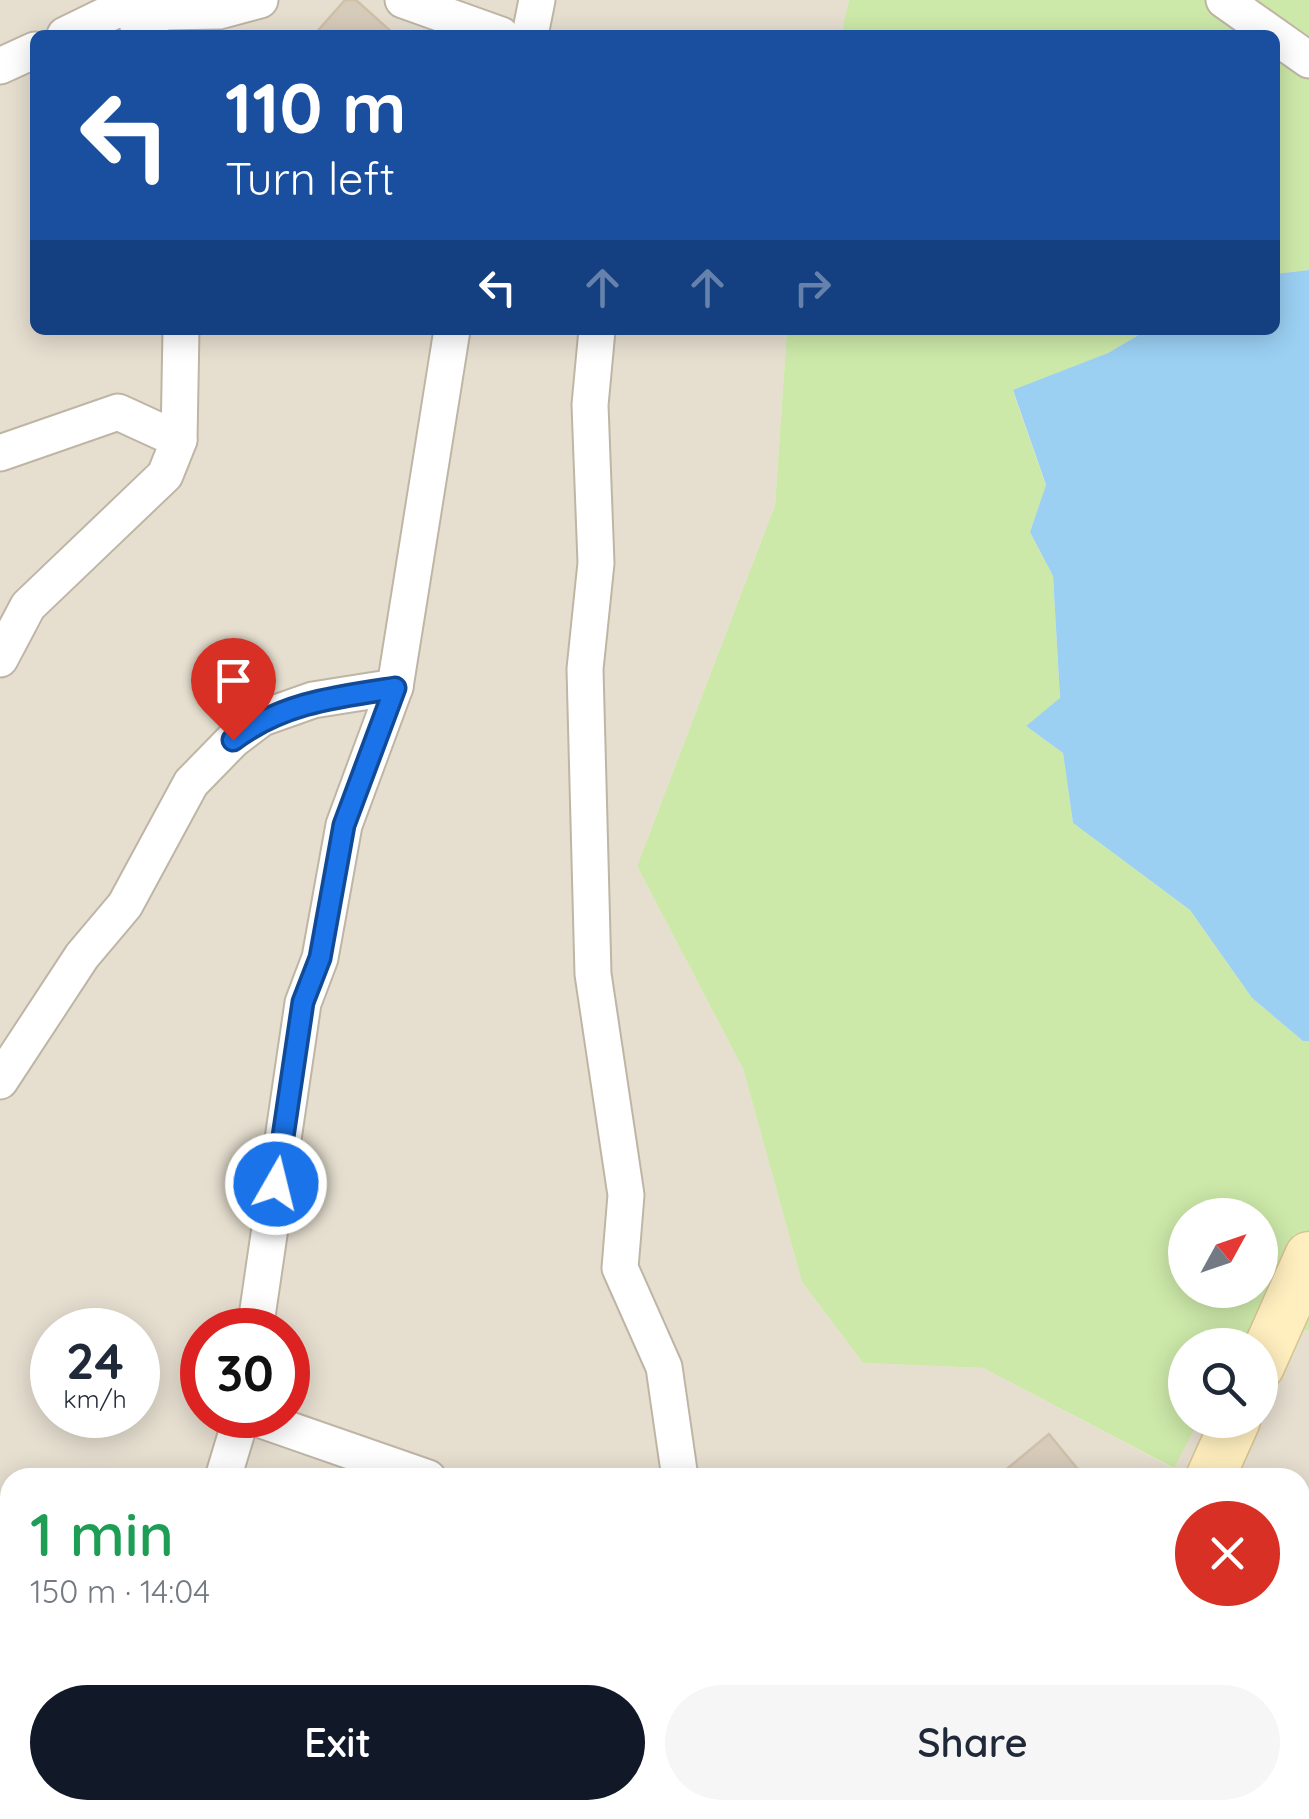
<!DOCTYPE html>
<html lang="en">
<head>
<meta charset="utf-8">
<style>
  body { margin:0; font-family:Quicksand,sans-serif; background:#f6f6f7; color:#1f2937; height:100vh; display:flex; flex-direction:column; font-size:38px; white-space:nowrap }
  * { box-sizing:border-box; margin:0 }
  p { font-size:32px; color:#747a83 }
  .icon { flex:none; width:55px; height:55px; fill:none; stroke:currentColor; stroke-width:2; stroke-linecap:round; stroke-linejoin:round }
  .map { position:relative; flex:1; overflow:hidden }
  .drawer { position:absolute; left:0px; top:1468px; width:1310px; height:352px; display:flex; flex-direction:column; background:#fff; border-radius:30px 30px 0 0; box-shadow:0 5px 25px #0003 }
  .drawer>* { flex:none }
  .hud { position:absolute; left:30px; top:30px; width:1250px; height:305px; border-radius:15px; box-shadow:0 5px 25px #0003; background:#1a4fa0; color:#fff; overflow:hidden }
  .needle { width:65px; rotate:50deg }
  .buttons { position:absolute; left:1168px; top:1198px; display:grid; gap:20px }
  .buttons a { display:grid; place-items:center; width:110px; height:110px; border-radius:50%; background:#fff; box-shadow:0 5px 25px #0003; font-size:50px }
  .speed { position:absolute; left:30px; top:1308px; display:flex; gap:20px; font-size:50px; font-weight:700; text-align:center }
  .speed>* { display:grid; place-content:center; width:130px; height:130px; border-radius:50%; background:#fff; box-shadow:0 5px 25px #0003; line-height:1 }
  .speed small { font-size:25px; font-weight:400 }
  .speed .limit { border:15px solid #d22; background:#fff; color:#111 }
  .pin { position:absolute; display:grid; place-items:center; width:85px; height:85px; color:#fff; margin:-102px -42px; border-radius:50% 50% 50% 0; rotate:-45deg; box-shadow:0 0 10px #0007 }
  .pin .icon { rotate:45deg }
  .me { position:absolute; width:110px; margin:-55px; rotate:8deg; stroke-linejoin:round; filter:drop-shadow(0 0 8px #0008) }
  .turn { display:flex; align-items:center; gap:35px; height:210px; padding:0 30px; font-size:45px }
  .turn .icon { width:130px; height:130px; stroke-width:2.5 }
  .turn b { display:block; font-size:70px; line-height:85px }
  .lanes { display:flex; align-items:center; height:95px; padding:0 30px; background:#0003; justify-content:center; gap:50px; direction:ltr }
  .lanes .off { opacity:.35 }
  .round { display:grid; place-items:center; flex:none; width:105px; height:105px; border-radius:52px; background:#f6f6f7 }
  .overview { display:flex; align-items:center; justify-content:space-between; height:170px; padding:0 30px }
  h1 { font-size:60px; font-weight:600; line-height:75px; color:#1e9e55 }
  .button { display:flex; gap:20px; margin-top:auto; padding:20px 30px }
  .button a { flex:1; height:115px; border-radius:60px; background:#111827; color:#fff; font-size:40px; font-weight:600; line-height:115px; text-align:center }
  .button a+a { background:#f6f6f7; color:#1f2937 }
  .map>svg:first-child { display:block }
  .residential { fill:#e6dfd0; fill-rule:evenodd }
  .grass { fill:#cde9a9; fill-rule:evenodd }
  .water { fill:#9bd0f3 }
  .building { fill:#d7cbba; stroke:#cfc0aa; stroke-width:2.5 }
  .lines { fill:none; stroke-linecap:round; stroke-linejoin:round }
  .street-casing { stroke:#beb5a5; stroke-width:39 }
  .secondary-casing { stroke:#d8c492; stroke-width:51 }
  .street { stroke:#fff; stroke-width:35 }
  .secondary { stroke:#ffefbf; stroke-width:48 }
  .route-casing { stroke:#114b97; stroke-width:25 }
  .route { stroke:#1a73e8; stroke-width:18 }
</style>
</head>
<body>
<div class="map">
<svg width="1309" height="1819" viewBox="0 0 1309 1819">
  <rect width="100%" height="100%" fill="#f2ede2"/>
  <path class="residential" d="M0 0H849L841 35H35V330H787L775 505 637 866 743 1069 802 1282 863 1363 983 1368 1173 1468 1199 1420H1260V1345H1238L1242 1337 1309 1330V1819H0ZM52 1330H138V1415H52ZM202 1330H288V1415H202ZM10 1478H1300V1810H10Z"/>
  <g class="grass">
    <polygon points="849,0 1309,0 1309,270 1275,274 1275,35 841,35"/>
    <path d="M787 330H1147L1108 353 1013 391 1046 486 1030 532 1053 576 1060 699 1026 726 1063 753 1073 823 1190 910 1252 998 1303 1041H1309V1330L1243 1337 1238 1345H1185V1420H1199L1174 1468 983 1368 863 1363 802 1282 743 1069 637 866 775 505ZM1185 1215H1260V1290H1185Z"/>
  </g>
  <polygon class="water" points="1309,270 1309,1041 1303,1041 1252,998 1190,910 1073,823 1063,753 1026,726 1060,698 1053,576 1030,532 1046,485 1013,390 1108,353 1147,330 1275,330 1275,274"/>
  <g class="building">
    <polygon points="345,0 356,0 395,35 314,35"/>
    <polygon points="1049,1434 1085,1478 996,1478"/>
  </g>
  <g class="lines">
    <g class="street-casing">
      <g id="street">
        <polyline points="403,0 501,35"/>
        <polyline points="1224,0 1309,60"/>
        <polyline points="137,23 166,12 219,11 260,0"/>
        <polyline points="65,35 135,1"/>
        <polyline points="530,35 537,0"/>
        <polyline points="0,66 35,50"/>
        <polyline points="597,330 590,405 596,563 585,669 593,974 626,1195 620,1268 664,1367 680,1478"/>
        <polyline points="0,453 118,412 179,440"/>
        <polyline points="0,659 28,606 165,475 179,440 181,330"/>
        <polyline points="0,1081 82,956 125,905 191,783 233,740 262,718 313,700 395,687"/>
        <polyline points="255,1330 303,1003 320,958 344,825 395,687 452,330"/>
        <polyline points="247,1415 428,1478"/>
        <polyline points="223,1478 242,1415"/>
        <polyline points="0,1616 10,1617"/>
        <polyline points="826,1810 869,1819"/>
        <polyline points="125,1819 127,1810"/>
      </g>
    </g>
    <g class="secondary-casing">
      <g id="secondary">
        <polyline points="1260,1366 1309,1256"/>
        <polyline points="1210,1478 1236,1420"/>
        <polyline points="1068,1819 1072,1810"/>
      </g>
    </g>
    <use href="#street" class="street"/>
    <use href="#secondary" class="secondary"/>
  </g>
  <g class="lines">
    <g class="route-casing">
      <path id="route" d="M233 740C282 703 335 697 395 688L344 825 320 958 303 1002 276 1184"/>
    </g>
    <use href="#route" class="route"/>
  </g>
</svg>
<div class="buttons">
<a><svg class="needle" viewBox="-14 -14 28 28"><path d="M0-13l5 13h-10z" fill="#e53935"/><path d="M0 13l5-13h-10z" fill="#747a83"/></svg></a>
<a><svg class="icon" aria-label="search" viewBox="0 0 24 24"><circle cx="10" cy="10" r="6"/><path d="M15 15l6 6"/></svg></a>
</div>
<div class="speed"><div>24<small>km/h</small></div><div class="limit">30</div></div>
<div class="pin" style="left:233px;top:740px;background:#d93025"><svg class="icon" aria-label="arrive" viewBox="0 0 24 24"><path d="M6 21V4h12l-3 4 3 4H6"/></svg></div>
<svg class="me" style="left:276px;top:1184px" viewBox="-20 -20 40 40"><circle r="17" fill="#1a73e8" stroke="#fff" stroke-width="3"/><path d="M0-11L8 9 0 5-8 9z" fill="#fff"/></svg>
<div class="hud">
<div class="turn"><svg class="icon" aria-label="left" viewBox="0 0 24 24"><path d="M17 20v-9H6M10 6l-5 5 5 5"/></svg><div><b>110 m</b>Turn left</div></div>
<div class="lanes"><svg class="icon" aria-label="left" viewBox="0 0 24 24"><path d="M17 20v-9H6M10 6l-5 5 5 5"/></svg><svg class="icon off" aria-label="ahead" viewBox="0 0 24 24"><path d="M12 20V5M6 11l6-6 6 6"/></svg><svg class="icon off" aria-label="ahead" viewBox="0 0 24 24"><path d="M12 20V5M6 11l6-6 6 6"/></svg><svg class="icon off" aria-label="right" viewBox="0 0 24 24"><path d="M7 20v-9h11M14 6l5 5-5 5"/></svg></div>
</div>
<section class="drawer">
<div class="overview"><div><h1>1 min</h1><p>150 m · 14:04</p></div><a class="round" style="background:#d93025;color:#fff"><svg class="icon" aria-label="close" viewBox="0 0 24 24"><path d="M6 6l12 12M18 6L6 18"/></svg></a></div>
<div class="button"><a>Exit</a><a>Share</a></div>
</section>
</div>
</body>
</html>
